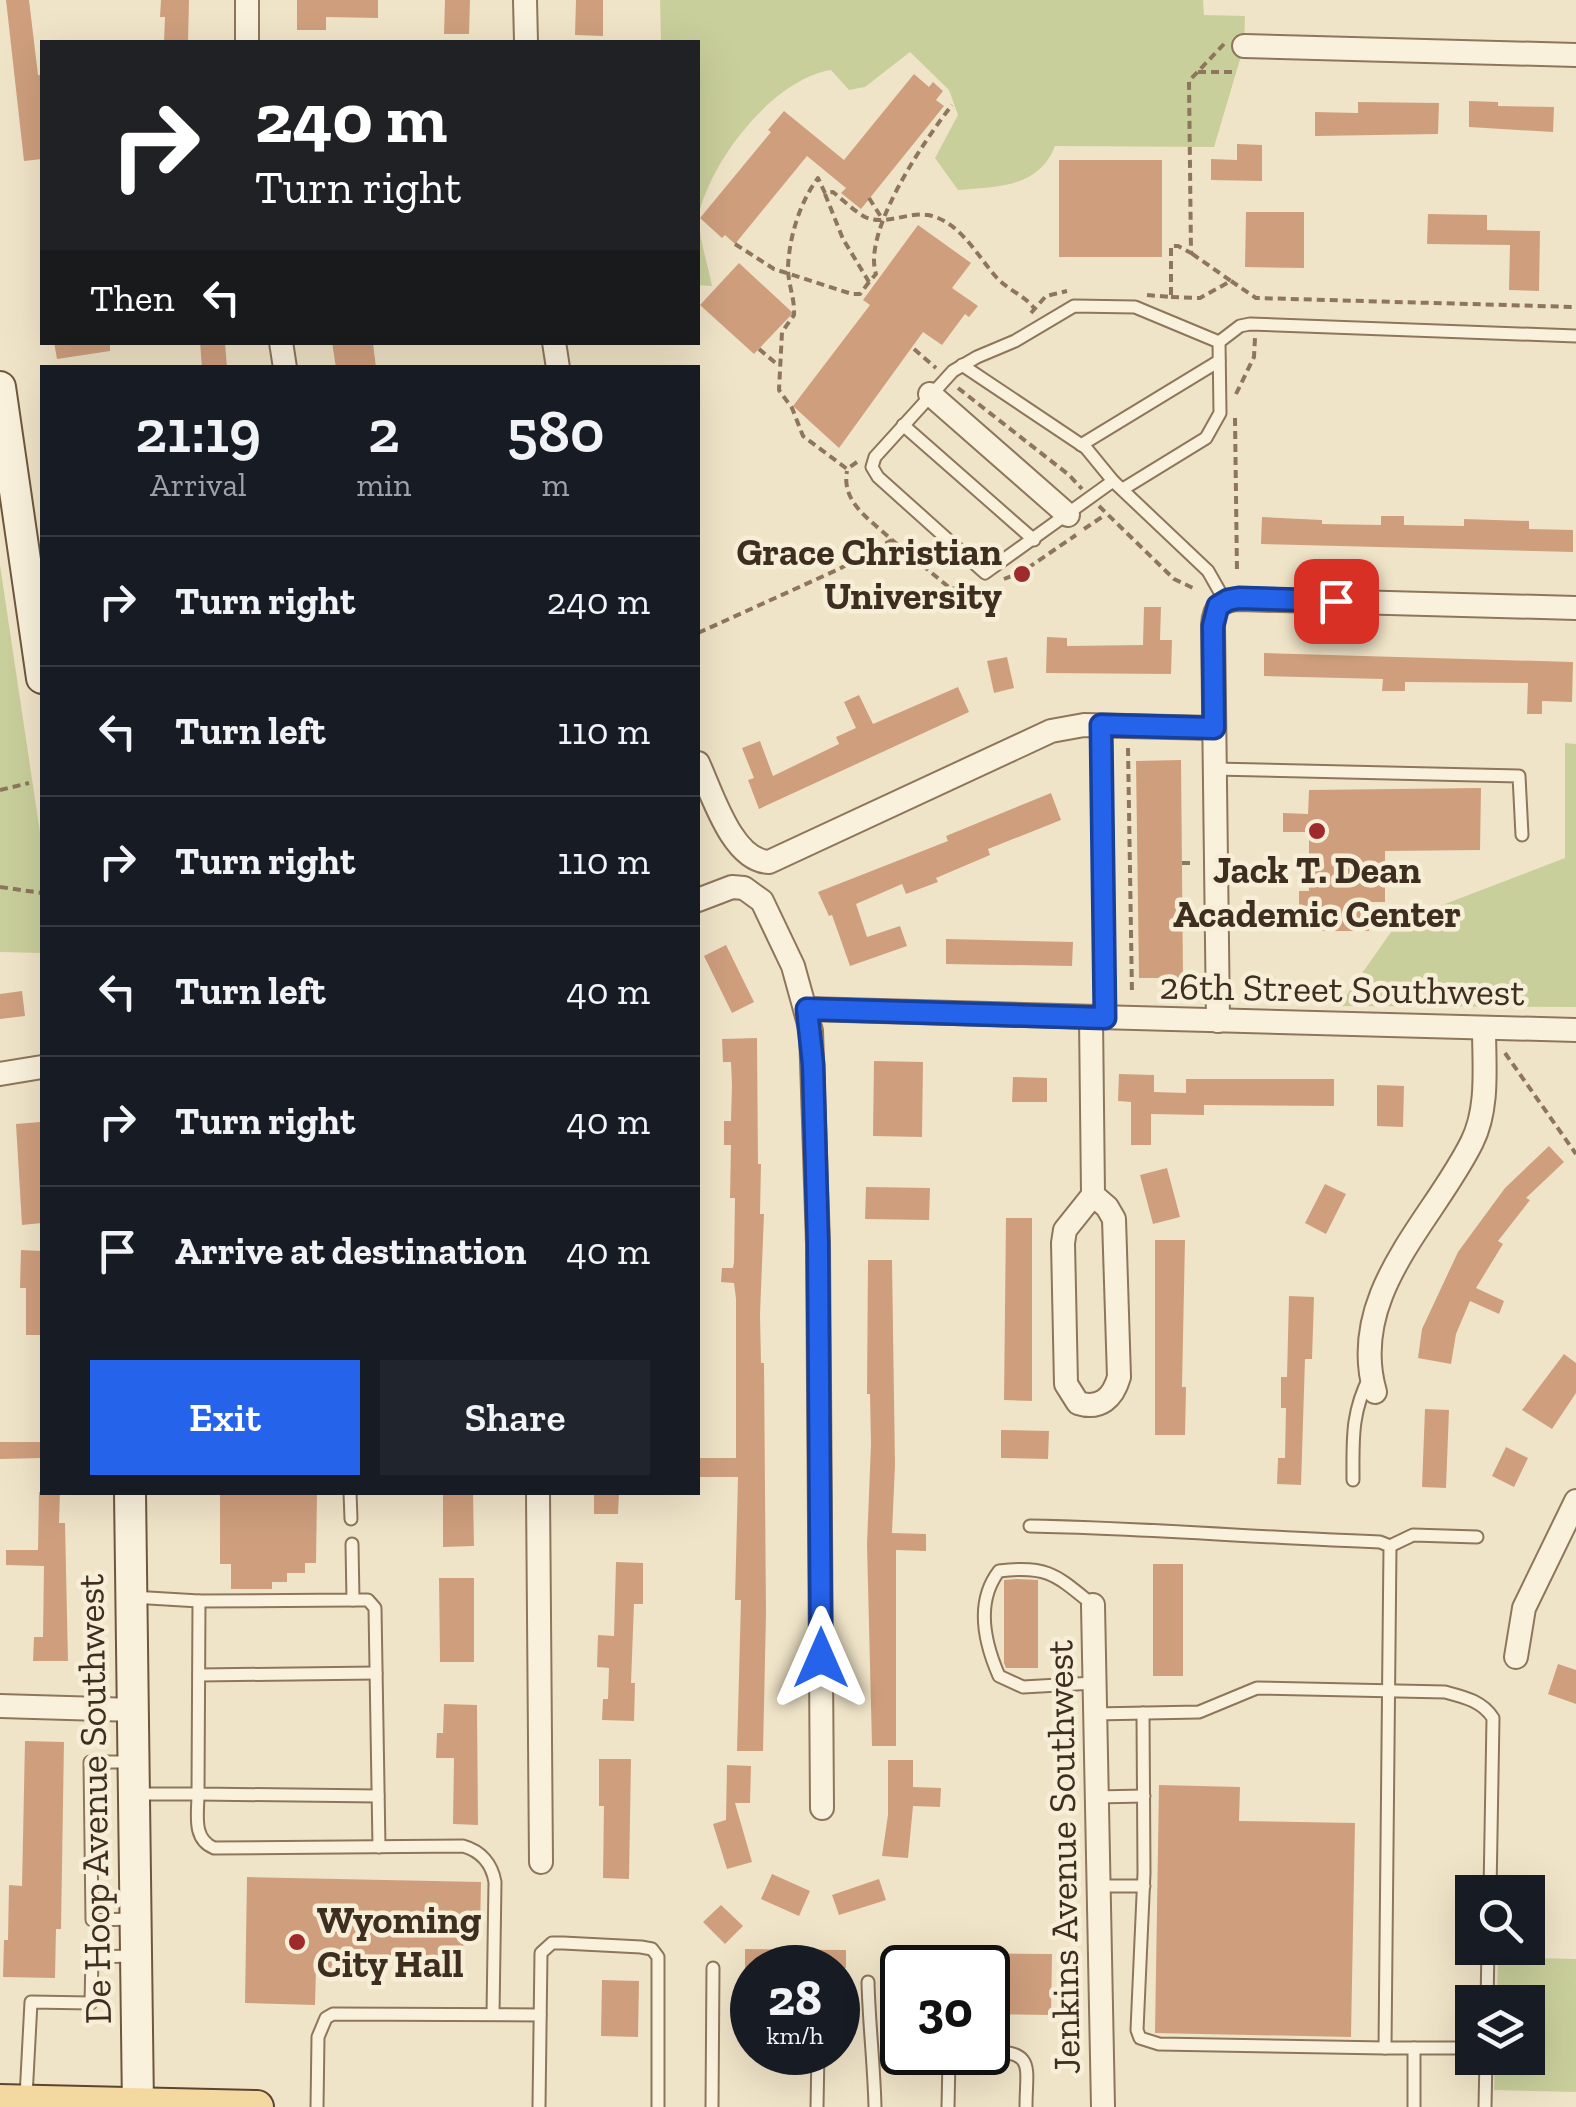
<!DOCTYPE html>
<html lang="en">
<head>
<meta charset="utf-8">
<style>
  body { margin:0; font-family:"Zilla Slab",serif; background:#20242c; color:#f1f3f6; height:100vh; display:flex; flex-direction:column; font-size:38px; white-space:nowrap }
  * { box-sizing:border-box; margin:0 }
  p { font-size:32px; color:#9ea1a6 }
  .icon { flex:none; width:55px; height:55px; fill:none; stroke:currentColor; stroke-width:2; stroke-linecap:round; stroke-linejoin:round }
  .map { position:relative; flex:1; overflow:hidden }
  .side { position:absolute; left:40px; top:365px; width:660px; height:1130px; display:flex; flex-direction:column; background:#171b24; border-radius:0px; box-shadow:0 10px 40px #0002 }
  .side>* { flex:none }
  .top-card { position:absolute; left:40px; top:40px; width:660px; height:305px; border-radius:0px; box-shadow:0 10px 40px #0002; background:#202124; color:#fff; overflow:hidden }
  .fabs { position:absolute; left:1455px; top:1875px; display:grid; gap:20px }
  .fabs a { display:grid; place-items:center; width:90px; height:90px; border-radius:0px; background:#171b24; box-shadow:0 10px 40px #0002; font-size:50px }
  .speed { position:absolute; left:730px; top:1945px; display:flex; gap:20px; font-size:50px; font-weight:700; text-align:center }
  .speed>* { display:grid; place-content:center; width:130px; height:130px; border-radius:50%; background:#171b24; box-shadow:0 10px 40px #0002; line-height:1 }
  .speed small { font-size:25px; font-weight:400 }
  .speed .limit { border:5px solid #111; border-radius:15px; background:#fff; color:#111 }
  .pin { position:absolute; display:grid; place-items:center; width:85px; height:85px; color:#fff; margin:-42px; border-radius:20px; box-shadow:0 5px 15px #0006 }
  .me { position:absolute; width:110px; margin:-55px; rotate:0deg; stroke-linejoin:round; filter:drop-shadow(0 0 8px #0008) }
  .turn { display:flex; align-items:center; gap:35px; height:210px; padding:0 50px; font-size:45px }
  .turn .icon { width:130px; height:130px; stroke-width:2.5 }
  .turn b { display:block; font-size:70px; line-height:85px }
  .then { display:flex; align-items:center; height:95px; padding:0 50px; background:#0003; gap:20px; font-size:38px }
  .eta { display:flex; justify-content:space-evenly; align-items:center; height:170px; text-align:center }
  .eta b { font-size:60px; font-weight:600; line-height:70px }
  .primary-button { display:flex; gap:20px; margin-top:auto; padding:20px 50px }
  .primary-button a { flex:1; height:115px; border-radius:0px; background:#2563eb; color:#fff; font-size:40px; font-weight:600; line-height:115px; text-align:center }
  .primary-button a+a { background:#20242c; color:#f1f3f6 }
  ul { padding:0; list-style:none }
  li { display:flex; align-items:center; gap:30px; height:130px; padding:0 50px; border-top:2px solid #363941 }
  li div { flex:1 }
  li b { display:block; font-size:38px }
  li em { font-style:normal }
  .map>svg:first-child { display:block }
  .green { fill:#c9cf9b }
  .building { fill:#cf9f7d }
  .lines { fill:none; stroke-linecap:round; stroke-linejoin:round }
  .lane-casing { stroke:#8d765c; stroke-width:15 }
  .street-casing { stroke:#8d765c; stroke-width:26 }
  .secondary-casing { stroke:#6f573f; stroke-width:34 }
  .primary-casing { stroke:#5b4430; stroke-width:36 }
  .path { stroke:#8d765c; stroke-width:4; stroke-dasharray:8 5; stroke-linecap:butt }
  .lane { stroke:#faf1dc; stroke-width:11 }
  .street { stroke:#faf1dc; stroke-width:22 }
  .secondary { stroke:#faf1dc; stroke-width:30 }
  .primary { stroke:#f3d9a0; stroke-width:32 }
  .route-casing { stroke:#184099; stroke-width:25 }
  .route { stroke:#2563eb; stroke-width:18 }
  .poi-dot { fill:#9e2a2b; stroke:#f7eed8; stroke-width:4 }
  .labels { text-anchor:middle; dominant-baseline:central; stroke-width:9; stroke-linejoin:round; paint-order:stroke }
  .poi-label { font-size:38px; font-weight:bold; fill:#3d2e20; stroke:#f7eed8; text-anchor:end }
  .street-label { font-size:38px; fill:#3d2e20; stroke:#f7eed8 }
</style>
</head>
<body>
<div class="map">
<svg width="1576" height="2107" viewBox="0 0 1576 2107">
  <rect width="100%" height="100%" fill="#f0e4c8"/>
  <g class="green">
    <path d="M660 0H1203L1204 15 1245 16 1244 46 1214 147 1055 146C1039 188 996 187 958 190L935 158 958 115 949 90 910 52 865 87 849 90 831 70C774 79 714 157 700 210 695 227 709 268 712 286L698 285V42H661Z"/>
    <polygon points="0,565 42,846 42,953 0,952"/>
    <polygon points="1565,743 1576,744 1576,1007 1339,1006 1398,922 1565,858"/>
    <polygon points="1498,1957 1576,1959 1576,2092 1494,2090 1495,2058 1528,2058 1528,2002 1497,2002"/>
  </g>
  <g class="building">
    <polygon points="6,0 29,0 38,75 42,75 42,159 24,161"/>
    <polygon points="161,0 189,0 188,42 164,42 165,17 160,17"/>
    <polygon points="297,0 378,0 378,18 326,17 326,30 297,30"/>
    <polygon points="445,0 470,0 469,34 444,34"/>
    <polygon points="576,0 603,0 603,36 575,35"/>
    <polygon points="914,74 929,87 933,82 943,91 936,100 944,106 861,209 841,193 846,188 807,156 735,244 725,235 722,238 700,218 771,132 768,130 784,111 844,160"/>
    <polygon points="1469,101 1498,102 1498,106 1554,107 1553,132 1469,127"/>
    <polygon points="1358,102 1439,103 1438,134 1315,136 1315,112 1358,113"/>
    <polygon points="1237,144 1262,145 1262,181 1211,180 1211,159 1237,160"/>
    <rect x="1059" y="160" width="103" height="97"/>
    <polygon points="1246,212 1304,212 1304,268 1245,267"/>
    <polygon points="1428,214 1487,215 1487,230 1540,231 1539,291 1509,290 1510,245 1427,244"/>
    <polygon points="918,225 971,263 952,288 978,306 969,317 965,314 942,345 923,332 839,448 793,406 870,305 863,300"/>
    <polygon points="739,263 793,313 754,354 700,305"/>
    <polygon points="54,342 110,342 110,351 57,359"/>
    <polygon points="200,342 225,342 227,368 202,368"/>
    <polygon points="332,342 373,343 376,368 336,368"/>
    <polygon points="1381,516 1404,516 1404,525 1464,526 1464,519 1529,521 1529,529 1573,530 1573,552 1261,544 1262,517 1322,520 1322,524 1381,525"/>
    <polygon points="1144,607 1161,607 1160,640 1172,640 1171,674 1046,673 1047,637 1067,638 1067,646 1143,645"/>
    <polygon points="1264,653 1573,662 1572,702 1542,701 1542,714 1527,714 1528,683 1405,682 1405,691 1382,691 1383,679 1264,676"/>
    <polygon points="1007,657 1014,688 994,693 987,661"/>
    <polygon points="958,687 969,712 759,809 748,780 754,778 742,748 760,741 773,776 839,744 836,737 856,728 844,702 859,695 873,724"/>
    <polygon points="1181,760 1183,978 1139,978 1136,761"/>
    <polygon points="1481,788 1480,850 1385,851 1385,902 1369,902 1369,931 1299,931 1299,891 1309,891 1309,832 1283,832 1283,813 1308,814 1309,790"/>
    <polygon points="1051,793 1061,820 988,849 990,855 936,878 938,882 906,894 902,884 856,904 867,937 900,926 907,946 850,966 832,915 829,916 818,892 948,841 946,836"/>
    <polygon points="946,939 1073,942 1072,966 946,964"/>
    <polygon points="726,945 754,1002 732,1013 704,956"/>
    <polygon points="22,991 25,1016 0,1019 0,994"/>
    <polygon points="757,1038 758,1164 761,1164 760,1214 764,1214 760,1314 761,1363 764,1363 766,1614 763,1751 737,1751 741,1600 735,1600 738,1477 698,1477 698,1458 736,1458 736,1299 734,1283 721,1282 722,1268 733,1268 734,1262 735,1198 730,1198 731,1145 724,1145 724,1121 731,1121 732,1085 731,1062 723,1062 722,1039"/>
    <polygon points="874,1061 923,1062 922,1137 873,1136"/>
    <polygon points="1119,1074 1154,1075 1154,1092 1186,1093 1186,1079 1334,1079 1334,1106 1204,1105 1204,1115 1151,1114 1151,1145 1131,1145 1131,1102 1118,1101"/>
    <polygon points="1013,1077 1047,1078 1047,1102 1012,1102"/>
    <polygon points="1377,1085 1404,1086 1403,1127 1377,1126"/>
    <polygon points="40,1122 42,1223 22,1225 16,1124"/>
    <polygon points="1549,1146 1564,1162 1526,1198 1530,1200 1498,1241 1503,1244 1476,1288 1504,1301 1499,1314 1470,1301 1456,1334 1451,1364 1418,1358 1422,1329 1458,1252 1505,1188"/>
    <polygon points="1167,1168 1180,1217 1153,1224 1140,1175"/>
    <polygon points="1325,1184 1346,1194 1326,1234 1305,1223"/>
    <polygon points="866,1187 930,1188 929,1220 865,1219"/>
    <polygon points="1006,1218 1032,1218 1032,1401 1004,1400"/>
    <polygon points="1155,1240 1185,1240 1182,1387 1186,1387 1185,1435 1155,1435"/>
    <polygon points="21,1250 42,1251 42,1335 26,1335 26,1288 20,1288"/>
    <polygon points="868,1260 892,1260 895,1465 892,1533 926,1534 926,1551 896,1550 896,1746 872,1746 867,1544 871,1444 870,1394 867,1394"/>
    <polygon points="1289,1296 1314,1297 1312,1359 1305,1359 1301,1485 1277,1484 1278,1458 1285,1458 1286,1408 1281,1408 1281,1377 1287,1377"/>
    <polygon points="1564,1354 1576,1363 1576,1393 1552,1429 1522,1410"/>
    <polygon points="1425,1409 1449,1410 1446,1488 1422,1487"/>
    <polygon points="1001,1430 1049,1431 1048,1459 1001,1458"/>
    <polygon points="0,1442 42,1442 42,1458 0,1459"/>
    <polygon points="1506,1447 1528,1458 1514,1487 1492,1476"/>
    <polygon points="39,1492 60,1492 59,1523 65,1523 68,1661 33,1661 34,1637 43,1637 44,1566 6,1565 6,1550 38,1550"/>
    <polygon points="220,1492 317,1492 316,1563 305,1563 305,1573 287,1573 287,1582 272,1582 272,1589 231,1589 231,1564 220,1564"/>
    <polygon points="443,1492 473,1492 474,1546 443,1547"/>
    <polygon points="594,1492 619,1492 618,1514 594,1514"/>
    <polygon points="616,1562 643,1563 643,1604 634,1604 631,1683 635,1683 634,1721 602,1720 603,1699 608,1699 609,1668 597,1667 598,1635 614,1636"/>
    <rect x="1153" y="1564" width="30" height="112"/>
    <polygon points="439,1578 474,1578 474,1662 440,1662"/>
    <polygon points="1016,1579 1038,1580 1038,1668 1006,1668 1004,1663 1004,1580"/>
    <polygon points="1558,1664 1576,1670 1576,1704 1548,1694"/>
    <polygon points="444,1704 477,1705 478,1825 453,1824 454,1758 436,1758 437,1733 443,1733"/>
    <polygon points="25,1741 64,1742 61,1929 56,1929 55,1978 3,1977 4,1940 8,1940 9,1885 22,1886"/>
    <polygon points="599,1759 631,1759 629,1879 603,1878 604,1806 599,1806"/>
    <polygon points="888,1760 913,1760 913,1787 941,1788 940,1807 913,1806 908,1858 882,1856 888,1815"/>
    <polygon points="727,1765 751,1766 750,1803 735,1803 752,1862 727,1869 713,1824 726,1820"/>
    <polygon points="1159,1785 1240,1787 1239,1821 1355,1823 1351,2037 1155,2033"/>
    <polygon points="772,1874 810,1891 799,1916 761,1899"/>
    <polygon points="247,1877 481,1882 480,1933 464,1933 463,1950 455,1950 455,1959 333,1957 333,1969 316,1969 315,2005 245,2003"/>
    <polygon points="879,1879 886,1900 839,1915 832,1895"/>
    <polygon points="721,1905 743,1926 725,1944 703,1922"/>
    <polygon points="745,1949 846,1950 846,1968 745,1968"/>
    <polygon points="952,1953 1052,1954 1051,2015 988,2014 988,1968 952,1968"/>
    <polygon points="880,1960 902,1961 902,2038 880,2038"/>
    <polygon points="602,1980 639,1981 638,2037 601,2036"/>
  </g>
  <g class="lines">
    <g class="lane-casing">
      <g id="lane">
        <polyline points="962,365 1086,448 1113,481 1208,571 1225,601"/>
        <polyline points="903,425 1034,540"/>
        <polyline points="1081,445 1219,361"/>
        <polyline points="1113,481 985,573 878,477 872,467 875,457 953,371 977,357 1015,341 1074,306 1135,307 1219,342 1240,326 1250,324 1576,336"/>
        <polyline points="1123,489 1206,438 1220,413 1219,342"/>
        <polyline points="1101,725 1105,1018"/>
        <polyline points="1215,769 1519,776 1522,835"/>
        <path d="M1353 1480C1353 1439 1351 1413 1370 1376"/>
        <polyline points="350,1492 351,1519"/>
        <path d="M1030 1526C1147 1528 1263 1538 1380 1542L1390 1546 1385 2048H1472"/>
        <polyline points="1390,1546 1413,1535 1477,1537"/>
        <polyline points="132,1597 199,1601 198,1794 378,1796"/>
        <polyline points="353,1600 368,1600 375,1608 379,1847"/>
        <polyline points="199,1601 353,1600 352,1544"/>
        <path d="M1093 1605C1056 1575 1048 1565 999 1571 975 1602 985 1644 999 1676L1023 1687 1094 1683"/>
        <polyline points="199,1675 376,1673"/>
        <polyline points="1143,1713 1144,1873 1137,2030 1140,2038 1159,2044 1385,2048"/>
        <path d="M1094 1714 1199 1712 1257 1688 1445 1692C1464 1697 1482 1701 1493 1718L1490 1892"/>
        <polyline points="131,1762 90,1762 92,1920 134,1919"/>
        <path d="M137 1794H198C198 1814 192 1839 214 1848L463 1846C481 1851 492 1864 495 1882L493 2014"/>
        <polyline points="1096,1797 1144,1796"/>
        <polyline points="1097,1886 1144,1886"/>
        <path d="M868 1982C869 2024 874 2064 875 2107"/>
        <polyline points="1487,2002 1488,1948"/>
        <path d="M988 2051C1036 2052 1026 2066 1026 2107"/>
        <polyline points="26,2097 31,2002 91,2003 92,1957 132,1956"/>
        <polyline points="317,2107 318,2037 326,2018 333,2014 540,2015"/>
        <polyline points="539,2107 541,1953 552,1943 563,1943 641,1947 652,1949 658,1957 658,2107"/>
        <polyline points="712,2107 713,1968"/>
        <polyline points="817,2107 818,2052"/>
        <polyline points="948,2107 949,2059 957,2052"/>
        <polyline points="1414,2107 1414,2048"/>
        <polyline points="1485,2107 1486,2058"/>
      </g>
    </g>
    <g class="street-casing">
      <g id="street">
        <polyline points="525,0 526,42"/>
        <polyline points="247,42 247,0"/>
        <polyline points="1244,46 1576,55"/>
        <polyline points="281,342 285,368"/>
        <polyline points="554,342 558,368"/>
        <polyline points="930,394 1068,515"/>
        <path d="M698 763C712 793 732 861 769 862L1051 731 1084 725 1214 728"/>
        <polyline points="698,900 732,887 744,888 762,901 793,966 811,1031 818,1244 822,1808"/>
        <polyline points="807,1009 1576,1030"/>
        <path d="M1091 1018 1093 1195 1065 1230 1063 1243 1066 1384 1078 1403C1100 1410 1113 1398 1119 1377L1114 1219 1107 1207 1093 1195"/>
        <path d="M1218 1021 1213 625C1214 607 1221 600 1239 599L1576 608"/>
        <polyline points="0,1074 42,1067"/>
        <path d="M1375 1392C1347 1294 1433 1221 1472 1142 1489 1108 1484 1065 1484 1028"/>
        <polyline points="538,1492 541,1862"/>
        <polyline points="1093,1605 1103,2107"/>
        <polyline points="1516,1657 1524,1608 1576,1501"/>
        <polyline points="0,1706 135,1710"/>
      </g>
    </g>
    <g class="secondary-casing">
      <g id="secondary">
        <polyline points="0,387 42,678"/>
        <polyline points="130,1492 138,2107"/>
      </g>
    </g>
    <g class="primary-casing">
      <polyline id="primary" points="0,2101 257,2107"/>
    </g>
    <g class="path">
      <polyline points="1198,72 1234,72"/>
      <path d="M825 194 843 239 869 282 876 274C862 231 926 138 952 105"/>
      <polyline points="869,198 883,220"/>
      <polyline points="735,244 774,269 852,294 860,294 869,282"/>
      <polyline points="1231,281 1256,298 1576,307"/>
      <polyline points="1147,295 1171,297 1171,246 1178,246 1191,253 1189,81 1224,44"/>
      <polyline points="1171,297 1200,298 1231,281 1191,253"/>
      <polyline points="1031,313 1046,296 1067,291"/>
      <polyline points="759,349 778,365"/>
      <polyline points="914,349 936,368"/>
      <polyline points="958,388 1069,475 1082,489"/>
      <polyline points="1236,394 1254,357 1255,338"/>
      <polyline points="1235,418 1237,572"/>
      <path d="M857 462 847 469 803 436 792 408 779 390 782 332 794 315C795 299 788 284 788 268 789 237 800 202 818 178L825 193 833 192C843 200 854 211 865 217 884 226 907 212 928 215 960 221 978 257 997 278 1008 290 1024 295 1034 308"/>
      <polyline points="1099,506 1174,579 1193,588"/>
      <polyline points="1084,529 1105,515"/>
      <polyline points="892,540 951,589 975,586"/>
      <polyline points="1004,579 1022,572 1076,535"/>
      <path d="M698 633 839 569 892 540C871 520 841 503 847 471"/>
      <polyline points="1128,748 1132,994"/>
      <polyline points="0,790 29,783"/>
      <polyline points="1182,863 1191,863"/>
      <polyline points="0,887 42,893"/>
      <polyline points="1505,1053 1576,1154"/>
    </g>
    <use href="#lane" class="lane"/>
    <use href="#street" class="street"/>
    <use href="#secondary" class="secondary"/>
    <use href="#primary" class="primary"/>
  </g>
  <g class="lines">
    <g class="route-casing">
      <polyline id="route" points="821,1658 818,1244 813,1064 807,1009 1105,1018 1101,725 1214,728 1213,626 1218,606 1228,600 1239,598 1336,601"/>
    </g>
    <use href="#route" class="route"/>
  </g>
  <g class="poi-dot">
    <circle cx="1022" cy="574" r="10"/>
    <circle cx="1317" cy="831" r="10"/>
    <circle cx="297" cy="1942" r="10"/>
  </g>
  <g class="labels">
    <g class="poi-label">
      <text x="1002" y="552">Grace Christian<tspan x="1002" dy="44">University</tspan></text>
      <text x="1317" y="870" text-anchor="middle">Jack T. Dean<tspan x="1317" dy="44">Academic Center</tspan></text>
      <text x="317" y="1920" text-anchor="start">Wyoming<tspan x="317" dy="44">City Hall</tspan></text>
    </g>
    <g class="street-label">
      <text transform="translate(1342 989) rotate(1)">26th Street Southwest</text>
      <text transform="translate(94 1799) rotate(-91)">De Hoop Avenue Southwest</text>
      <text transform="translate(1063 1857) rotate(-91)">Jenkins Avenue Southwest</text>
    </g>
  </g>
</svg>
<div class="fabs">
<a><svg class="icon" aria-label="search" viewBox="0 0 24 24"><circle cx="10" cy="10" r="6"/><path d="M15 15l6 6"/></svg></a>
<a><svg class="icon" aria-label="layers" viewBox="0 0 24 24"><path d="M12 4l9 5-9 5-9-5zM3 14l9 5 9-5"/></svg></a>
</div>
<div class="speed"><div>28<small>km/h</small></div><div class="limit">30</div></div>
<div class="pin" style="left:1336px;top:601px;background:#d93025"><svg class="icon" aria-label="arrive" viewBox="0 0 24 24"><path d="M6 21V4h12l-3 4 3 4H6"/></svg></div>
<svg class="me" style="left:821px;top:1658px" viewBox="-20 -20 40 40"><path d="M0-17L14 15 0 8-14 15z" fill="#2563eb" stroke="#fff" stroke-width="4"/></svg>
<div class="top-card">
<div class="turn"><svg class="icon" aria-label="right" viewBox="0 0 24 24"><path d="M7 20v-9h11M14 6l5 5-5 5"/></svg><div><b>240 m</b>Turn right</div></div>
<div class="then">Then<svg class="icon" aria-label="left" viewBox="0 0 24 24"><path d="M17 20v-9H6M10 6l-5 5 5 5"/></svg></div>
</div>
<section class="side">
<div class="eta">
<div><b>21:19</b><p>Arrival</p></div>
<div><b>2</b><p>min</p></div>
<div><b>580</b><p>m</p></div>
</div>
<ul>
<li><svg class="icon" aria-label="right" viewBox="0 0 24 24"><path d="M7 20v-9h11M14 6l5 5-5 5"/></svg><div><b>Turn right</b></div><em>240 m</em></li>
<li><svg class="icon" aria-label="left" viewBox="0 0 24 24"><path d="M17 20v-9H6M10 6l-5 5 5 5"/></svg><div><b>Turn left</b></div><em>110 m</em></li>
<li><svg class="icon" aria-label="right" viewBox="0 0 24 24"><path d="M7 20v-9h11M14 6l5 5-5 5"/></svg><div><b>Turn right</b></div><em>110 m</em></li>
<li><svg class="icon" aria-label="left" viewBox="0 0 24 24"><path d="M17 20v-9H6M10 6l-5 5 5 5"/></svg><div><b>Turn left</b></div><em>40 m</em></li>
<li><svg class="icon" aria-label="right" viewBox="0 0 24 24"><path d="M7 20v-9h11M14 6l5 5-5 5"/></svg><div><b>Turn right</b></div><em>40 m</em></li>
<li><svg class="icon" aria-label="arrive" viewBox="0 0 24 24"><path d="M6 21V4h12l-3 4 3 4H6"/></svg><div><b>Arrive at destination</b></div><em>40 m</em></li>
</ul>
<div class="primary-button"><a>Exit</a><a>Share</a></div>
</section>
</div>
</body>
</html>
